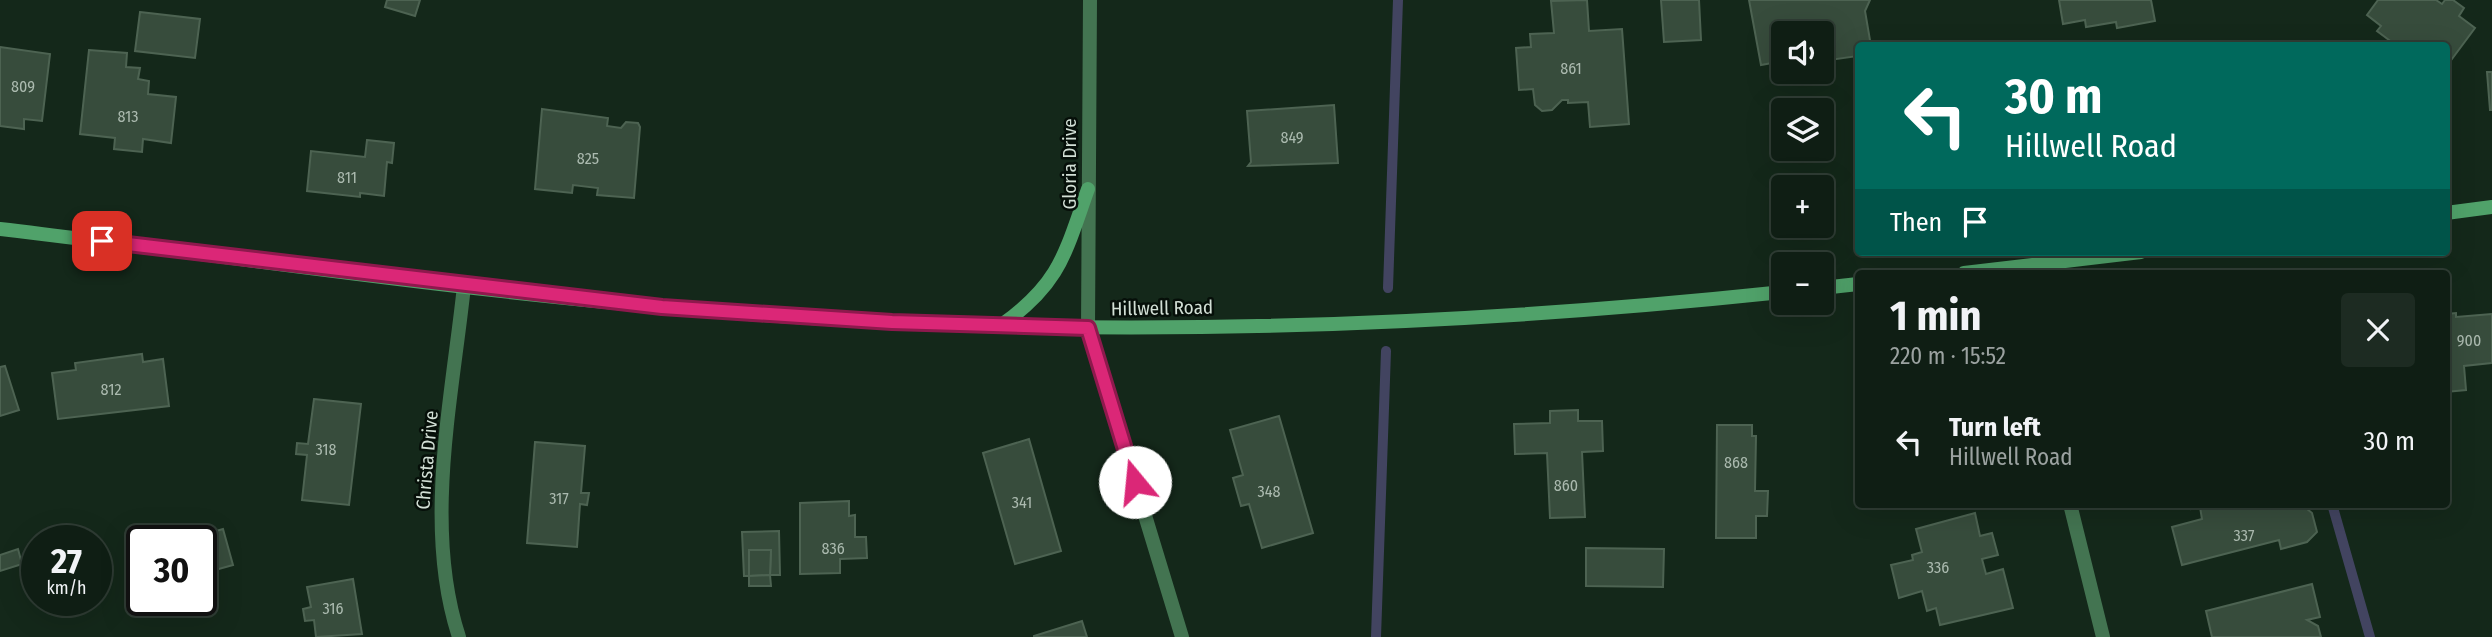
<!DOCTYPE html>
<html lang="en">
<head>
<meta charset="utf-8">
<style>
  body { margin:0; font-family:"Fira Sans Condensed",sans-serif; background:#1d2b22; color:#f1f3f6; height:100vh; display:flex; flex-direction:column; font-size:26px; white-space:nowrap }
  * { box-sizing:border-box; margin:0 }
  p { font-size:23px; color:#9ba2a0 }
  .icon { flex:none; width:38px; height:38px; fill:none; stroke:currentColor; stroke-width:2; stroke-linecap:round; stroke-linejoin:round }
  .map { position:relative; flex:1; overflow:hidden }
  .sheet { position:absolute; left:1855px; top:270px; width:595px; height:238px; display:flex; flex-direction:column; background:#0f1e14; border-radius:7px; box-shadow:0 7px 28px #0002,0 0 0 2px #2f3c34 }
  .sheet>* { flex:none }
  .banner { position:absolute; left:1855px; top:42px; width:595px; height:214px; border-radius:7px; box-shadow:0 7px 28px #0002,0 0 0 2px #2f3c34; background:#00695c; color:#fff; overflow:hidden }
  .buttons { position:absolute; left:1771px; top:21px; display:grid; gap:14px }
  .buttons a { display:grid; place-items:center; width:63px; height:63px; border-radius:7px; background:#0f1e14; box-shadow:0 7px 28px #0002,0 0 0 2px #2f3c34; font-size:35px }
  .speed { position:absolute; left:21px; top:525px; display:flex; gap:14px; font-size:35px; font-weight:700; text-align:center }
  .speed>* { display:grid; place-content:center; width:91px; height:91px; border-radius:50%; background:#0f1e14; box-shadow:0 7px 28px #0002,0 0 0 2px #2f3c34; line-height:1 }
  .speed small { font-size:18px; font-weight:400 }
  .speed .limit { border:4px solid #111; border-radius:10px; background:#fff; color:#111 }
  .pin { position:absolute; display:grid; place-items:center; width:60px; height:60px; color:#fff; margin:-30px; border-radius:14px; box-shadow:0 4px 10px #0006 }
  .me { position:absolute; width:77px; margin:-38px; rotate:343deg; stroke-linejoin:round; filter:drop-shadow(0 0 5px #0008) }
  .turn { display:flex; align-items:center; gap:24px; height:147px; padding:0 35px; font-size:32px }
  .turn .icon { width:91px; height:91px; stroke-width:2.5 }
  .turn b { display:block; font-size:49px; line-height:60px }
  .then { display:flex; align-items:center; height:66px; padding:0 35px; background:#0003; gap:14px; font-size:26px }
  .round { display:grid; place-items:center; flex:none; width:74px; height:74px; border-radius:7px; background:#1d2b22 }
  .summary { display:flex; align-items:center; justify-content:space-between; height:119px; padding:0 35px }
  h1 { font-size:42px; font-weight:700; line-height:52px }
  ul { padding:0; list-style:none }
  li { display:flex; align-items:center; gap:21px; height:105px; padding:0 35px }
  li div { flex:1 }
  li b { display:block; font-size:26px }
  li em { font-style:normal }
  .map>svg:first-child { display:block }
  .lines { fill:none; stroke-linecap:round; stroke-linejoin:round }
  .stream { stroke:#424460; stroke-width:10 }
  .building { fill:#374c3c; stroke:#4d6352; stroke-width:2 }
  .street { stroke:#437451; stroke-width:14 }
  .secondary { stroke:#50a26a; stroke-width:14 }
  .route-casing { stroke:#8e194d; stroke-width:18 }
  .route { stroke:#db2777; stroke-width:12 }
  .labels { text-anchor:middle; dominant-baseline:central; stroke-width:5; stroke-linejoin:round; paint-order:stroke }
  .number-label { font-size:16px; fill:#abbaaf }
  .street-label { font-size:19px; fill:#d2dfd5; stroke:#060f09 }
</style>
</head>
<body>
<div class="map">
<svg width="2492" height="637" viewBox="0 0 2492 637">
  <rect width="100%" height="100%" fill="#14281a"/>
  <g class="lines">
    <g class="stream">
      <polyline points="1388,288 1398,0"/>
      <polyline points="2332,504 2370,637"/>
      <polyline points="1376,637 1386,351"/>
    </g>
  </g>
  <g class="building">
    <polygon points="387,0 420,0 415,16 385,7"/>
    <polygon points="1587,0 1589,31 1622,29 1629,124 1590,127 1588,102 1568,103 1568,100 1562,100 1552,110 1542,111 1535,105 1533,89 1519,90 1516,48 1531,47 1530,34 1554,33 1551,1"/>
    <polygon points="1661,0 1699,0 1701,40 1664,42"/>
    <polygon points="1749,0 1870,0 1865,11 1871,46 1858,46 1858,56 1830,60 1829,56 1822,57 1822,33 1783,33 1783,61 1761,65"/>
    <polygon points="2059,0 2151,0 2155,21 2117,28 2116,22 2086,27 2085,20 2063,24"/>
    <polygon points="2378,0 2436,0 2442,4 2445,0 2453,0 2464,8 2459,16 2475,28 2446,67 2446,46 2390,46 2393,43 2377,31 2381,26 2367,15"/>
    <polygon points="140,12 200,19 195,58 135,51"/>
    <polygon points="0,47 50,54 42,121 24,119 24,129 0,126"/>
    <polygon points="89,50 127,53 126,67 140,68 138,79 149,81 148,94 176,97 171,143 143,139 142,152 114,149 115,138 80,134"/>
    <polygon points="2487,72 2492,72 2492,110 2490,110"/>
    <polygon points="1334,105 1338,163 1248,166 1251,162 1247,111"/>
    <polygon points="542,109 608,118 607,126 621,128 626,122 638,123 640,127 634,198 597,195 598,188 573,185 572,193 535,189"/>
    <polygon points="367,140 394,143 392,163 387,162 384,196 360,193 360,197 307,191 311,151 365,157"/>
    <polygon points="2456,313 2456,317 2492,314 2492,363 2464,366 2466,390 2446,392 2446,314"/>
    <polygon points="142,354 143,362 163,359 169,406 58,419 52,373 76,370 75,363"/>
    <polygon points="5,366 19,410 0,416 0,367"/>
    <polygon points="314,399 361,404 349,505 302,500 307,455 296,454 297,443 308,444"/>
    <polygon points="1578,410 1578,421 1602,421 1603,451 1582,452 1585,517 1550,518 1547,453 1515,454 1514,424 1550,423 1550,411"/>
    <polygon points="1279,416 1313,533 1262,548 1249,504 1241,506 1233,478 1243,475 1230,430"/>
    <polygon points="1717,425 1752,425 1752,436 1756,436 1755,491 1768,491 1767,516 1756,516 1756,538 1716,538"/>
    <polygon points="1029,439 1061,551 1015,564 983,453"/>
    <polygon points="535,442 585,446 581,493 589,493 587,505 580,504 577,547 527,543"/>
    <polygon points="849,501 849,516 855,515 855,537 866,537 867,558 840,559 840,573 800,574 800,503"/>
    <polygon points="2190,504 2301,504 2312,513 2317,532 2307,542 2281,549 2279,540 2182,565 2172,527 2202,519 2200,507 2191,509"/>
    <polygon points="1975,513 1980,536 1992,533 1998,555 1982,559 1986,574 2003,569 2013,608 1940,625 1936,608 1927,611 1922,591 1899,598 1891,565 1913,560 1912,555 1922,552 1916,529"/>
    <polygon points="223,529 233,565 201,574 201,541 181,541"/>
    <polygon points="779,531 780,575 770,575 771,550 749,550 749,576 744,576 742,532"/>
    <polygon points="1586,548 1664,549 1663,587 1586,586"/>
    <polygon points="18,549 22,564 0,571 0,555"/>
    <polygon points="749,550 771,550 770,575 749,576"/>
    <polygon points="770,575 771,586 749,586 749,576"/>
    <polygon points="353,579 362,634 316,637 314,620 305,621 303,609 311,607 307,587"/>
    <polygon points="2312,584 2320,617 2307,620 2318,626 2321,637 2212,637 2206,611"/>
    <polygon points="1082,621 1087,637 1034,637 1034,636"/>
  </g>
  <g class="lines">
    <g class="street">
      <polyline points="1090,0 1088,328 1182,637"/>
      <polyline points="2070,504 2103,637"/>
      <path d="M459 637C423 528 452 399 464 286"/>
    </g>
    <g class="secondary">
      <polyline points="2446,213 2492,207"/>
      <path d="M0 229C220 255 440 288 661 307 1031 340 1414 331 1783 292"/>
      <polyline points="1964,273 2141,252"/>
      <polyline points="1822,288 1858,284"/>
      <path d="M1003 324C1061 282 1065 253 1088 189"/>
    </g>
  </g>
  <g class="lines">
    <g class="route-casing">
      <polyline id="route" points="102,241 662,307 892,322 1088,328 1135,482"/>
    </g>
    <use href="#route" class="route"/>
  </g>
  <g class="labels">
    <g class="number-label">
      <text x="1571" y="68">861</text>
      <text x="23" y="86">809</text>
      <text x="128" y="116">813</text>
      <text x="1292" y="137">849</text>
      <text x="588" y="158">825</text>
      <text x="347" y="177">811</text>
      <text x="2469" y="340">900</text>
      <text x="111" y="389">812</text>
      <text x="326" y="449">318</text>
      <text x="1736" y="462">868</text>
      <text x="1566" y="485">860</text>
      <text x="1269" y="491">348</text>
      <text x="559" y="498">317</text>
      <text x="1022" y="502">341</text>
      <text x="2244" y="535">337</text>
      <text x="833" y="548">836</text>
      <text x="1938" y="567">336</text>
      <text x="333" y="608">316</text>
    </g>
    <g class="street-label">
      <text transform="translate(1069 164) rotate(-90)">Gloria Drive</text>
      <text transform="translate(1162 308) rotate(-1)">Hillwell Road</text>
      <text transform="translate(427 460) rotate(-85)">Christa Drive</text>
    </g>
  </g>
</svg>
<div class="buttons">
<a><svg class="icon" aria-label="sound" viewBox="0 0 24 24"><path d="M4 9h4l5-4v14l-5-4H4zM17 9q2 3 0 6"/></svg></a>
<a><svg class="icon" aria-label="layers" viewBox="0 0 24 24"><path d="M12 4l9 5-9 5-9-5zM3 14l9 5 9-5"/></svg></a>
<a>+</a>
<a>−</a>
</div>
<div class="speed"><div>27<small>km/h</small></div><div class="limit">30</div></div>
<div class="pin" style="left:102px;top:241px;background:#d93025"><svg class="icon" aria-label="arrive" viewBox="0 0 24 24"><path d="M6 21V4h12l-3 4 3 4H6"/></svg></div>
<svg class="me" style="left:1135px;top:482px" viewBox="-20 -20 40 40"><circle r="19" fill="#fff"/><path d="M0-13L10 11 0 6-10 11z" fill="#db2777"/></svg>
<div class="banner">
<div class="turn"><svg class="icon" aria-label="left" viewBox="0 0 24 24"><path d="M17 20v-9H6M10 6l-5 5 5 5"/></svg><div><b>30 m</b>Hillwell Road</div></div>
<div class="then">Then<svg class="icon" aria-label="arrive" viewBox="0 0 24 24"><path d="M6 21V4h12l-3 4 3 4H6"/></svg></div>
</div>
<section class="sheet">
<div class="summary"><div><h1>1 min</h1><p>220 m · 15:52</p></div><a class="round"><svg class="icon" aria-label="close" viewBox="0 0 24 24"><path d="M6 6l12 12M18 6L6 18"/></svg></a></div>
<ul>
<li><svg class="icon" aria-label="left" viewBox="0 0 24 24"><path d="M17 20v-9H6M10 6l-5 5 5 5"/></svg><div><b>Turn left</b><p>Hillwell Road</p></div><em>30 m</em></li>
</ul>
</section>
</div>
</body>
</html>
